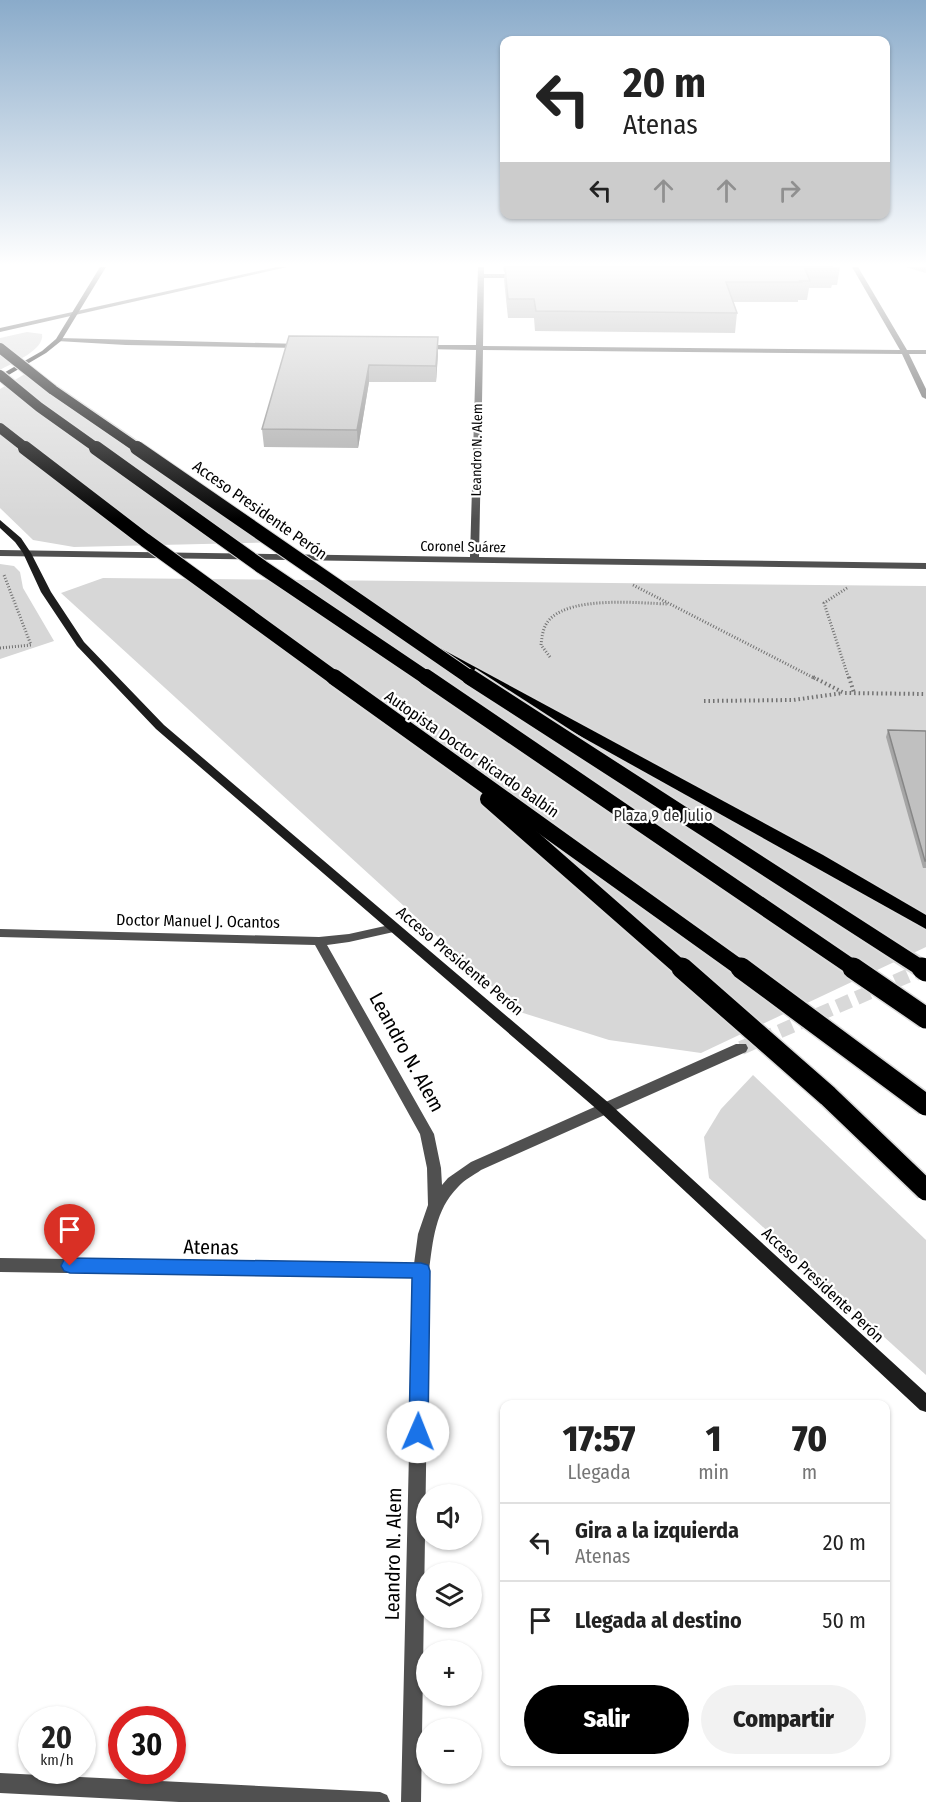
<!DOCTYPE html>
<html lang="es">
<head>
<meta charset="utf-8">
<style>
  body { margin:0; font-family:"Fira Sans Condensed",sans-serif; background:#f2f2f2; color:#222; height:100vh; display:flex; flex-direction:column; font-size:22px; white-space:nowrap }
  * { box-sizing:border-box; margin:0 }
  p { font-size:20px; color:#767676 }
  .icon { flex:none; width:33px; height:33px; fill:none; stroke:currentColor; stroke-width:2; stroke-linecap:round; stroke-linejoin:round }
  .map { position:relative; flex:1; overflow:hidden }
  .side { position:absolute; left:500px; top:1400px; width:390px; height:366px; display:flex; flex-direction:column; background:#fff; border-radius:12px; box-shadow:0 2px 4px #0004 }
  .side>* { flex:none }
  .top-card { position:absolute; left:500px; top:36px; width:390px; height:183px; border-radius:12px; box-shadow:0 2px 4px #0004; background:#fff; color:#222; overflow:hidden }
  .buttons { position:absolute; left:416px; top:1484px; display:grid; gap:12px }
  .buttons a { display:grid; place-items:center; width:66px; height:66px; border-radius:50%; background:#fff; box-shadow:0 2px 4px #0004; font-size:30px }
  .speed { position:absolute; left:18px; top:1706px; display:flex; gap:12px; font-size:30px; font-weight:700; text-align:center }
  .speed>* { display:grid; place-content:center; width:78px; height:78px; border-radius:50%; background:#fff; box-shadow:0 2px 4px #0004; line-height:1 }
  .speed small { font-size:15px; font-weight:400 }
  .speed .limit { border:9px solid #d22; background:#fff; color:#111 }
  .pin { position:absolute; display:grid; place-items:center; width:51px; height:51px; color:#fff; margin:-62px -26px; border-radius:50% 50% 50% 0; rotate:-45deg; box-shadow:0 0 6px #0007 }
  .pin .icon { rotate:45deg }
  .me { position:absolute; width:66px; margin:-33px; rotate:1deg; stroke-linejoin:round; filter:drop-shadow(0 0 4px #0008) }
  .turn { display:flex; align-items:center; gap:21px; height:126px; padding:0 24px; font-size:27px }
  .turn .icon { width:78px; height:78px; stroke-width:2.5 }
  .turn b { display:block; font-size:42px; line-height:51px }
  .lanes { display:flex; align-items:center; height:57px; padding:0 24px; background:#0003; justify-content:center; gap:30px; direction:ltr }
  .lanes .off { opacity:.35 }
  .eta { display:flex; justify-content:space-evenly; align-items:center; height:102px; text-align:center }
  .eta b { font-size:36px; font-weight:800; line-height:42px }
  .cta { display:flex; gap:12px; margin-top:auto; padding:12px 24px }
  .cta a { flex:1; height:69px; border-radius:36px; background:#000; color:#fff; font-size:24px; font-weight:800; line-height:69px; text-align:center }
  .cta a+a { background:#f2f2f2; color:#222 }
  ul { padding:0; list-style:none }
  li { display:flex; align-items:center; gap:18px; height:78px; padding:0 24px; border-top:2px solid #e0e0e0 }
  li div { flex:1 }
  li b { display:block; font-size:22px }
  li em { font-style:normal }
  .map>svg:first-child { display:block }
  .green { fill:#d7d7d7 }
  .lines { fill:none; stroke-linecap:round; stroke-linejoin:round }
  .minor-tunnel-far1 { stroke:#d9d9d9; stroke-width:11; stroke-dasharray:11 5; stroke-linecap:butt }
  .minor-tunnel { stroke:#d9d9d9; stroke-width:14; stroke-dasharray:14 7; stroke-linecap:butt }
  .motorway-casing { stroke:#dbdbdb; stroke-width:3 }
  .path-far1 { stroke:#727272; stroke-width:3; stroke-dasharray:1 2; stroke-linecap:butt }
  .path { stroke:#727272; stroke-width:4; stroke-dasharray:1.5 3; stroke-linecap:butt }
  .minor { fill:#505050; fill-rule:evenodd }
  .secondary { fill:#1d1d1d; fill-rule:evenodd }
  .motorway { fill:#000; fill-rule:evenodd }
  .motorway-bridge-far3-casing { stroke:#dbdbdb; stroke-width:12; stroke-linecap:butt }
  .motorway-bridge-far2-casing { stroke:#dbdbdb; stroke-width:16; stroke-linecap:butt }
  .motorway-bridge-far1-casing { stroke:#dbdbdb; stroke-width:20; stroke-linecap:butt }
  .motorway-bridge-casing { stroke:#dbdbdb; stroke-width:24; stroke-linecap:butt }
  .motorway-bridge-far3 { stroke:#000; stroke-width:10 }
  .motorway-bridge-far2 { stroke:#000; stroke-width:14 }
  .motorway-bridge-far1 { stroke:#000; stroke-width:16 }
  .motorway-bridge { stroke:#000; stroke-width:21 }
  .wall { fill:#a5a5a5 }
  .shaded-wall { fill:#868686 }
  .building { fill:#c0c0c0; stroke:#868686; stroke-width:1.5 }
  .route { fill:#1a73e8; stroke:#114b97; stroke-width:1.5 }
  .labels { text-anchor:middle; dominant-baseline:central; stroke-width:4.5; stroke-linejoin:round; paint-order:stroke }
  .far-street-label { font-size:14px; fill:#000; stroke:#fff }
  .street-label { font-size:16px; fill:#000; stroke:#fff }
  .park-label { font-size:16px; fill:#2e2e2e; stroke:#fff }
  .near-street-label { font-size:20px; fill:#000; stroke:#fff }
</style>
</head>
<body>
<div class="map">
<svg width="926" height="1802" viewBox="0 0 926 1802">
  <rect width="100%" height="100%" fill="#fff"/>
  <g class="green">
    <path d="M27 332 42 334C45 350 12 363 0 370V338Z"/>
    <polygon points="33,369 287,542 74,547 33,540 0,508 0,389"/>
    <polygon points="0,564 14,566 20,572 23,588 54,641 0,659"/>
    <polygon points="103,578 926,586 926,947 701,1053 609,1040 520,1012 61,593"/>
    <polygon points="753,1075 926,1240 926,1375 709,1178 704,1137 721,1109"/>
  </g>
  <g class="lines">
    <polyline class="minor-tunnel-far1" points="922,970 926,968"/>
    <polyline class="minor-tunnel" points="741,1048 926,968"/>
    <g class="motorway-casing">
      <polygon id="motorway" points="440,648 823,855 926,915 926,929 435,655 433,652"/>
    </g>
    <g class="path-far1">
      <polyline points="633,585 816,679"/>
      <polyline points="847,588 824,603 849,679"/>
      <polyline points="0,648 31,645 4,575"/>
      <path d="M550 657 541 645C542 636 543 626 550 619 573 596 638 603 668 604"/>
    </g>
    <g class="path">
      <polyline points="813,677 844,693 926,694"/>
      <polyline points="849,677 854,693"/>
      <polyline points="704,701 793,700 843,693"/>
    </g>
    <g class="minor">
      <polygon points="277,267 287,267 0,332 0,328"/>
      <polygon points="478,267 484,267 484,274 519,274 522,276 519,278 484,278 483,346 900,350 852,267 858,267 907,350 926,350 926,354 909,354 926,389 926,399 922,397 902,354 483,350 479,557 926,563 926,569 0,556 0,550 470,557 476,350 423,349 420,347 423,345 476,345"/>
      <polygon points="59,338 301,344 304,346 301,348 126,345 57,341 56,340"/>
      <path d="M394 924 398 925 400 928 398 931 349 942 327 945 434 1134 441 1168 442 1185 448 1178 471 1162 736 1044H746L748 1048 746 1052 481 1170C474 1175 464 1180 458 1187 435 1210 433 1241 429 1271L421 1802H401L413 1278 0 1272V1258L414 1264 418 1234 428 1205 427 1168 420 1134 315 945 0 937V929L319 937 349 934Z"/>
      <polygon points="0,1773 380,1792 387,1795 390,1802 179,1802 0,1793"/>
    </g>
    <g class="secondary">
      <polygon points="100,267 106,267 61,341 46,353 0,380 0,375 42,351 56,339"/>
      <polygon points="0,520 21,538 31,553 51,592 84,642 164,725 610,1104 926,1393 926,1412 920,1410 600,1112 156,729 77,646 41,592 23,553 15,542 0,528"/>
    </g>
    <use href="#motorway" class="motorway"/>
    <g class="motorway-bridge-far3-casing">
      <g id="motorway-bridge-far3">
        <polyline points="0,348 53,390 139,449"/>
        <polyline points="0,375 39,407 98,449"/>
        <polyline points="0,428 27,449"/>
      </g>
    </g>
    <g class="motorway-bridge-far2-casing">
      <g id="motorway-bridge-far2">
        <polyline points="25,448 145,540 336,679"/>
        <polyline points="96,448 262,567 428,679"/>
        <polyline points="137,448 472,679"/>
      </g>
    </g>
    <g class="motorway-bridge-far1-casing">
      <g id="motorway-bridge-far1">
        <polyline points="334,677 743,970"/>
        <polyline points="426,677 856,970"/>
        <polyline points="470,677 924,970"/>
        <polyline points="488,799 683,970"/>
      </g>
    </g>
    <g class="motorway-bridge-casing">
      <g id="motorway-bridge">
        <polyline points="682,968 828,1096 926,1190"/>
        <polyline points="741,968 926,1105"/>
        <polyline points="853,968 926,1018"/>
        <polyline points="922,968 926,971"/>
      </g>
    </g>
    <use href="#motorway-bridge-far3" class="motorway-bridge-far3"/>
    <use href="#motorway-bridge-far2" class="motorway-bridge-far2"/>
    <use href="#motorway-bridge-far1" class="motorway-bridge-far1"/>
    <use href="#motorway-bridge" class="motorway-bridge"/>
  </g>
  <g class="wall">
    <polygon points="503,267 840,267 837,285 832,285 831,288 809,288 807,300 798,300 798,302 733,302 737,313 735,333 535,331 534,318 508,318 504,280 505,272 504,272"/>
    <polygon points="905,267 926,267 926,273"/>
    <polygon points="289,336 438,354 436,382 369,382 358,448 264,447 262,429"/>
    <polygon points="888,730 926,731 926,868 923,868 886,737"/>
  </g>
  <g class="shaded-wall">
    <polygon points="438,337 438,354 436,382 436,366"/>
    <polygon points="369,365 369,382 358,448 357,430"/>
  </g>
  <g class="building">
    <polygon points="505,267 833,267 835,269 805,269 810,281 800,281 801,282 726,282 737,313 536,311 534,299 508,299"/>
    <polygon points="289,336 438,337 436,366 369,365 357,430 262,429"/>
    <polygon points="888,730 926,731 926,861 925,861"/>
  </g>
  <linearGradient id="sky" x2="0" y2="1"><stop stop-color="#8aabca"/><stop offset="0.51" stop-color="#fff"/><stop offset="1" stop-color="#fff" stop-opacity="0"/></linearGradient>
  <rect width="926" height="519" fill="url(#sky)"/>
  <polygon class="route" points="70,1258 421,1263 428,1265 430,1271 428,1432 425,1439 418,1442 411,1439 409,1432 412,1278 70,1273 64,1271 61,1266 64,1260"/>
  <g class="labels">
    <g class="far-street-label">
      <text transform="translate(477 450) rotate(-89)">Leandro N. Alem</text>
      <text transform="translate(463 547) rotate(1)">Coronel Suárez</text>
    </g>
    <g class="street-label">
      <text transform="translate(260 510) rotate(35)">Acceso Presidente Perón</text>
      <text transform="translate(472 754) rotate(35)">Autopista Doctor Ricardo Balbín</text>
      <text transform="translate(198 921) rotate(1)">Doctor Manuel J. Ocantos</text>
      <text transform="translate(460 961) rotate(40)">Acceso Presidente Perón</text>
      <text transform="translate(823 1285) rotate(43)">Acceso Presidente Perón</text>
    </g>
    <g class="park-label">
      <text x="663" y="815">Plaza 9 de Julio</text>
    </g>
    <g class="near-street-label">
      <text transform="translate(407 1052) rotate(61)">Leandro N. Alem</text>
      <text transform="translate(211 1247) rotate(1)">Atenas</text>
      <text transform="translate(393 1554) rotate(-89)">Leandro N. Alem</text>
    </g>
  </g>
</svg>
<div class="buttons">
<a><svg class="icon" aria-label="sound" viewBox="0 0 24 24"><path d="M4 9h4l5-4v14l-5-4H4zM17 9q2 3 0 6"/></svg></a>
<a><svg class="icon" aria-label="layers" viewBox="0 0 24 24"><path d="M12 4l9 5-9 5-9-5zM3 14l9 5 9-5"/></svg></a>
<a>+</a>
<a>−</a>
</div>
<div class="speed"><div>20<small>km/h</small></div><div class="limit">30</div></div>
<div class="pin" style="left:70px;top:1266px;background:#d93025"><svg class="icon" aria-label="arrive" viewBox="0 0 24 24"><path d="M6 21V4h12l-3 4 3 4H6"/></svg></div>
<svg class="me" style="left:418px;top:1432px" viewBox="-20 -20 40 40"><circle r="19" fill="#fff"/><path d="M0-13L10 11 0 6-10 11z" fill="#1a73e8"/></svg>
<div class="top-card">
<div class="turn"><svg class="icon" aria-label="left" viewBox="0 0 24 24"><path d="M17 20v-9H6M10 6l-5 5 5 5"/></svg><div><b>20 m</b>Atenas</div></div>
<div class="lanes"><svg class="icon" aria-label="left" viewBox="0 0 24 24"><path d="M17 20v-9H6M10 6l-5 5 5 5"/></svg><svg class="icon off" aria-label="ahead" viewBox="0 0 24 24"><path d="M12 20V5M6 11l6-6 6 6"/></svg><svg class="icon off" aria-label="ahead" viewBox="0 0 24 24"><path d="M12 20V5M6 11l6-6 6 6"/></svg><svg class="icon off" aria-label="right" viewBox="0 0 24 24"><path d="M7 20v-9h11M14 6l5 5-5 5"/></svg></div>
</div>
<section class="side">
<div class="eta">
<div><b>17:57</b><p>Llegada</p></div>
<div><b>1</b><p>min</p></div>
<div><b>70</b><p>m</p></div>
</div>
<ul>
<li><svg class="icon" aria-label="left" viewBox="0 0 24 24"><path d="M17 20v-9H6M10 6l-5 5 5 5"/></svg><div><b>Gira a la izquierda</b><p>Atenas</p></div><em>20 m</em></li>
<li><svg class="icon" aria-label="arrive" viewBox="0 0 24 24"><path d="M6 21V4h12l-3 4 3 4H6"/></svg><div><b>Llegada al destino</b></div><em>50 m</em></li>
</ul>
<div class="cta"><a>Salir</a><a>Compartir</a></div>
</section>
</div>
</body>
</html>
